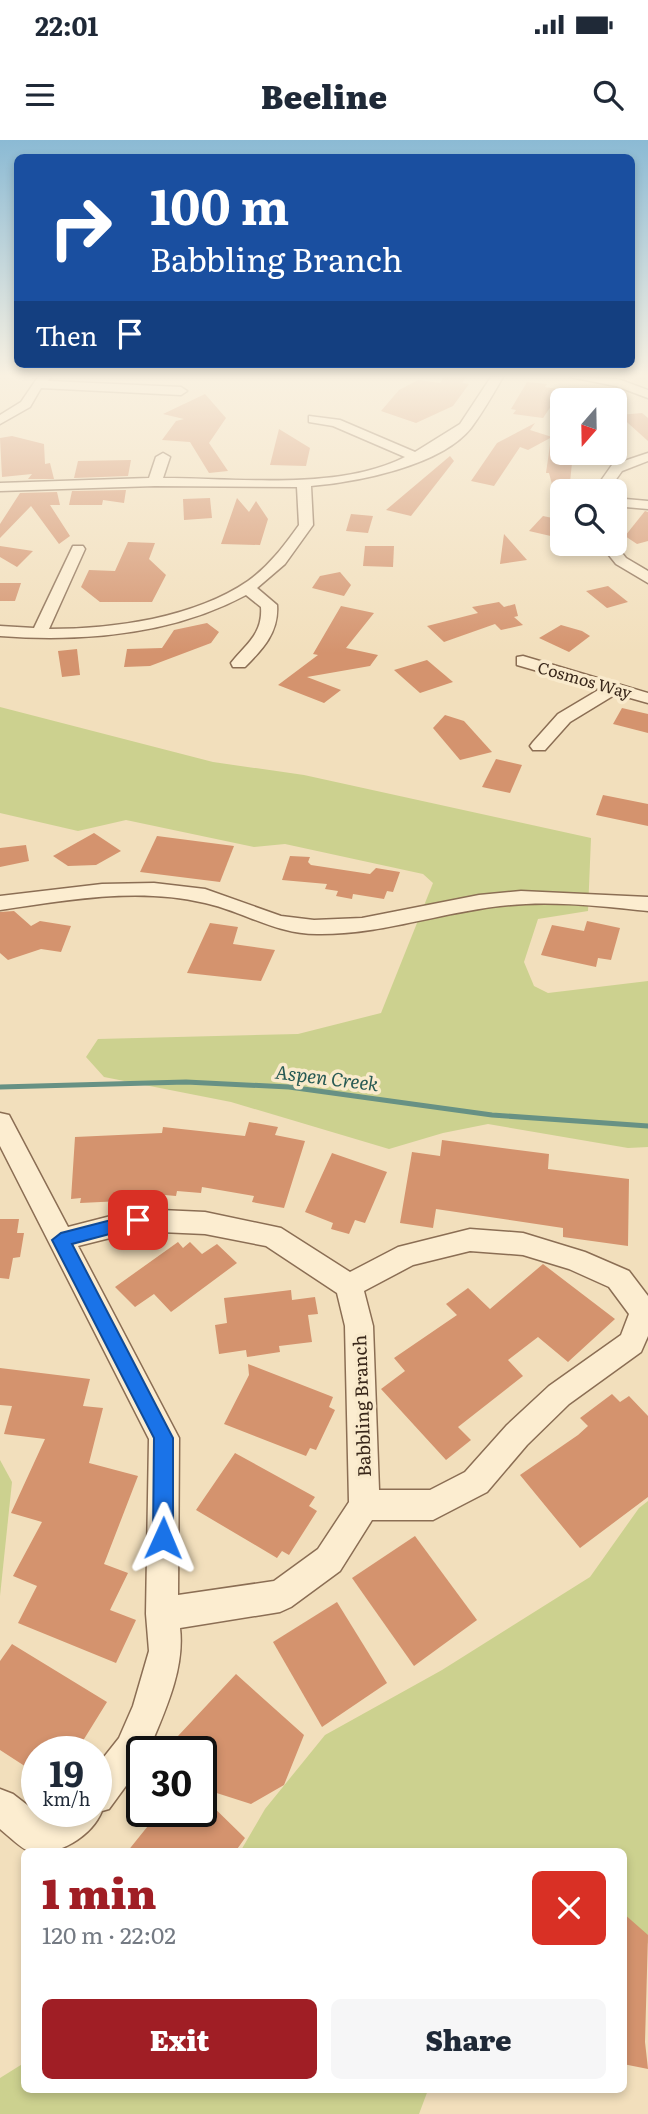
<!DOCTYPE html>
<html lang="en">
<head>
<meta charset="utf-8">
<style>
  body { margin:0; font-family:Literata,serif; background:#f6f6f7; color:#1f2937; height:100vh; display:flex; flex-direction:column; font-size:26px; white-space:nowrap }
  * { box-sizing:border-box; margin:0 }
  p { font-size:23px; color:#747a83 }
  .icon { flex:none; width:38px; height:38px; fill:none; stroke:currentColor; stroke-width:2; stroke-linecap:round; stroke-linejoin:round }
  .map { position:relative; flex:1; overflow:hidden }
  .sheet { position:absolute; left:21px; top:1708px; width:606px; height:245px; display:flex; flex-direction:column; background:#fff; border-radius:10px; box-shadow:0 4px 10px #0003 }
  .sheet>* { flex:none }
  .banner { position:absolute; left:14px; top:14px; width:621px; height:214px; border-radius:10px; box-shadow:0 4px 10px #0003; background:#1a4fa0; color:#fff; overflow:hidden }
  .needle { width:46px; rotate:200deg }
  .controls { position:absolute; left:550px; top:248px; display:grid; gap:14px }
  .controls a { display:grid; place-items:center; width:77px; height:77px; border-radius:10px; background:#fff; box-shadow:0 4px 10px #0003; font-size:35px }
  .speed { position:absolute; left:21px; top:1596px; display:flex; gap:14px; font-size:35px; font-weight:700; text-align:center }
  .speed>* { display:grid; place-content:center; width:91px; height:91px; border-radius:50%; background:#fff; box-shadow:0 4px 10px #0003; line-height:1 }
  .speed small { font-size:18px; font-weight:400 }
  .speed .limit { border:4px solid #111; border-radius:10px; background:#fff; color:#111 }
  .pin { position:absolute; display:grid; place-items:center; width:60px; height:60px; color:#fff; margin:-30px; border-radius:14px; box-shadow:0 4px 10px #0006 }
  .me { position:absolute; width:77px; margin:-38px; rotate:1deg; stroke-linejoin:round; filter:drop-shadow(0 0 5px #0008) }
  .turn { display:flex; align-items:center; gap:24px; height:147px; padding:0 21px; font-size:32px }
  .turn .icon { width:91px; height:91px; stroke-width:2.5 }
  .turn b { display:block; font-size:49px; line-height:60px }
  .then { display:flex; align-items:center; height:66px; padding:0 21px; background:#0003; gap:14px; font-size:26px }
  .round { display:grid; place-items:center; flex:none; width:74px; height:74px; border-radius:10px; background:#f6f6f7 }
  .summary { display:flex; align-items:center; justify-content:space-between; height:119px; padding:0 21px }
  h1 { font-size:42px; font-weight:800; line-height:52px; color:#a01e25 }
  .action { display:flex; gap:14px; margin-top:auto; padding:14px 21px }
  .action a { flex:1; height:80px; border-radius:10px; background:#a01e25; color:#fff; font-size:28px; font-weight:800; line-height:80px; text-align:center }
  .action a+a { background:#f6f6f7; color:#1f2937 }
  .status { display:flex; justify-content:space-between; align-items:center; height:49px; padding:0 35px; background:#fff; direction:ltr }
  .status svg { height:19px; fill:currentColor }
  header { display:flex; justify-content:space-between; align-items:center; height:91px; padding:0 21px; background:#fff; font-size:32px; font-weight:800 }
  .map>svg:first-child { display:block }
  .green { fill:#ccd18f }
  .lines { fill:none; stroke-linecap:round; stroke-linejoin:round }
  .stream { stroke:#679184; stroke-width:5 }
  .building { fill:#d4936e }
  .street-casing { stroke:#8b6e54; stroke-width:3 }
  .street { fill:#fcedd0; fill-rule:evenodd }
  .route { fill:#1a73e8; stroke:#114b97; stroke-width:2 }
  .labels { text-anchor:middle; dominant-baseline:central; stroke-width:7; stroke-linejoin:round; paint-order:stroke }
  .far-street-label { font-size:16px; fill:#39271a; stroke:#f9eacc }
  .street-label { font-size:18px; fill:#39271a; stroke:#f9eacc }
  .water-label { font-size:19px; font-style:italic; fill:#285a54; stroke:#f9eacc }
</style>
</head>
<body>
<div class="status"><b>22:01</b><svg viewBox="0 0 49 12"><path d="M0 12V9h3v3zM5 12V6h3v6zM10 12V3h3v9zM15 12V0h3v12zM26 1h20v11H26zM47 4h2v5h-2z"/></svg></div>
<header><svg class="icon" aria-label="menu" viewBox="0 0 24 24"><path d="M4 6h16M4 12h16M4 18h16"/></svg>Beeline<svg class="icon" aria-label="search" viewBox="0 0 24 24"><circle cx="10" cy="10" r="6"/><path d="M15 15l6 6"/></svg></header>
<div class="map">
<svg width="648" height="1974" viewBox="0 0 648 1974">
  <rect width="100%" height="100%" fill="#f2dfbc"/>
  <g class="green">
    <polygon points="0,567 213,622 304,635 591,698 588,771 538,779 524,822 534,846 548,853 648,841 648,1007 628,1008 488,984 443,993 389,1009 231,962 104,937 86,917 98,899 298,894 381,873 433,743 423,734 285,704 254,707 126,680 78,691 0,673"/>
    <polygon points="0,1320 12,1342 0,1456"/>
    <polygon points="648,1361 648,1803 623,1814 623,1712 240,1712 265,1669 325,1595 442,1530 590,1437 639,1368"/>
    <polygon points="24,1923 24,1950 428,1950 419,1974 0,1974 0,1938"/>
  </g>
  <g class="lines">
    <polyline class="stream" points="0,947 186,942 289,947 492,975 648,986"/>
  </g>
  <g class="building">
    <polygon points="444,237 466,237 462,243 469,244 453,266 416,283 381,271 399,250 418,240 440,243"/>
    <polygon points="527,242 547,244 545,247 557,249 555,252 560,253 543,278 513,274 516,270 511,269"/>
    <polygon points="205,254 226,278 209,303 228,331 209,333 190,302 162,300 176,281 184,279 163,274"/>
    <polygon points="642,273 648,278 648,301 619,275"/>
    <polygon points="535,283 530,290 552,297 528,310 520,307 494,346 471,341 497,303"/>
    <polygon points="279,289 310,308 306,326 270,325"/>
    <polygon points="12,296 44,304 45,324 50,323 54,339 28,339 32,334 2,337 0,298"/>
    <polygon points="550,305 562,309 562,313 573,313 569,352 554,352 549,333 546,333"/>
    <polygon points="450,316 454,321 411,376 386,370"/>
    <polygon points="131,320 128,336 74,338 78,321"/>
    <polygon points="126,350 124,363 103,360 102,365 69,365 72,351"/>
    <polygon points="57,352 60,365 50,365 70,396 59,404 31,366 0,398 0,384 20,353"/>
    <polygon points="210,358 212,378 184,380 183,359"/>
    <polygon points="237,358 249,372 256,361 268,379 260,405 221,404"/>
    <polygon points="645,371 648,372 648,401 637,404 625,396"/>
    <polygon points="351,374 373,376 368,393 346,391"/>
    <polygon points="543,376 562,380 562,389 555,397 529,391"/>
    <polygon points="504,394 527,420 500,424"/>
    <polygon points="128,402 155,403 149,419 166,435 152,462 100,462 81,447 89,430 115,431"/>
    <polygon points="0,406 33,411 17,427 0,417"/>
    <polygon points="365,406 394,406 393,427 363,426"/>
    <polygon points="340,432 351,445 344,456 312,448 320,436"/>
    <polygon points="0,443 21,443 15,461 0,461"/>
    <polygon points="608,446 628,462 607,468 586,451"/>
    <polygon points="499,462 504,467 515,464 518,476 514,477 523,485 501,490 495,484 444,502 427,486 478,473 472,467"/>
    <polygon points="341,466 374,473 346,508 378,515 370,526 307,537 341,550 324,563 278,545 318,515 313,514"/>
    <polygon points="207,483 219,492 211,503 150,526 124,527 127,509 162,508 174,490"/>
    <polygon points="561,485 582,491 590,496 569,512 539,498"/>
    <polygon points="77,509 80,535 62,537 58,511"/>
    <polygon points="427,520 453,542 420,553 394,530"/>
    <polygon points="622,568 648,574 648,593 613,584"/>
    <polygon points="445,575 464,581 492,612 460,620 433,588"/>
    <polygon points="496,619 522,625 510,653 482,647"/>
    <polygon points="603,655 648,664 648,686 596,675"/>
    <polygon points="94,693 121,711 96,725 68,726 53,716"/>
    <polygon points="157,696 234,706 220,742 140,732"/>
    <polygon points="26,705 29,721 0,727 0,708"/>
    <polygon points="290,716 310,717 308,722 311,725 370,734 376,728 400,732 393,752 387,751 384,759 353,754 352,759 336,756 338,751 325,749 327,744 282,740"/>
    <polygon points="14,771 31,786 40,781 71,786 61,812 41,809 8,820 0,813 0,772"/>
    <polygon points="587,781 620,788 611,820 598,818 596,827 541,815 552,785 584,791"/>
    <polygon points="210,783 238,787 233,804 275,810 261,841 187,833"/>
    <polygon points="249,982 278,987 275,995 305,1001 284,1068 252,1062 254,1056 202,1047 201,1053 177,1051 176,1056 131,1052 131,1055 122,1055 122,1061 80,1063 81,1058 71,1059 75,997 162,993 163,987 245,996"/>
    <polygon points="442,1000 549,1014 548,1029 629,1039 628,1106 563,1097 563,1088 436,1069 433,1088 400,1083 412,1012 440,1016"/>
    <polygon points="332,1013 387,1032 365,1083 355,1080 349,1094 331,1089 333,1083 305,1072"/>
    <polygon points="0,1079 19,1079 17,1093 24,1093 20,1117 13,1118 9,1139 0,1138"/>
    <polygon points="178,1102 183,1108 190,1102 202,1114 217,1104 237,1123 171,1172 154,1154 135,1167 115,1147"/>
    <polygon points="543,1124 615,1179 568,1222 538,1197 508,1220 523,1236 458,1287 471,1300 446,1320 381,1249 405,1231 394,1218 457,1175 446,1164 468,1148 490,1169"/>
    <polygon points="291,1150 292,1160 315,1157 318,1174 308,1175 312,1202 279,1206 280,1212 247,1217 246,1210 219,1214 215,1185 227,1183 224,1158"/>
    <polygon points="248,1224 333,1257 329,1267 335,1270 316,1310 310,1308 306,1316 224,1284 249,1235"/>
    <polygon points="0,1228 90,1239 83,1266 103,1268 89,1323 138,1336 104,1424 128,1433 110,1470 136,1480 116,1523 18,1483 37,1446 13,1436 42,1382 11,1373 45,1299 4,1294 12,1266 0,1265"/>
    <polygon points="612,1254 620,1262 629,1256 648,1276 648,1357 580,1408 520,1335 578,1295 588,1286 580,1278"/>
    <polygon points="235,1313 315,1357 309,1366 317,1371 289,1415 282,1411 277,1418 196,1370"/>
    <polygon points="415,1396 477,1480 414,1526 352,1438"/>
    <polygon points="337,1462 387,1543 322,1587 273,1502"/>
    <polygon points="12,1504 107,1562 76,1612 37,1612 37,1634 0,1610 0,1521"/>
    <polygon points="236,1534 304,1595 284,1645 251,1664 201,1648 201,1612 192,1612 178,1596"/>
    <polygon points="201,1655 245,1698 235,1712 127,1712 160,1671 201,1671"/>
    <polygon points="623,1773 648,1795 645,1902 648,1929 623,1924"/>
  </g>
  <g class="lines">
    <g class="street-casing">
      <g id="street">
        <polygon points="38,237 51,237 48,241 181,247 187,251 181,255 41,248 30,267 0,284 0,275 21,262"/>
        <path d="M491 237H503C493 254 483 272 471 288 441 326 357 342 311 346L313 385 285 424 257 448 277 465C279 492 263 509 245 527H233L231 523C246 504 263 494 261 467L246 455C172 495 82 502 0 496V486L34 488 73 406H83L85 409 49 489C113 489 194 478 248 441 269 426 284 406 299 385L297 347 155 346 0 351V343L149 338 156 317 163 313 170 317 163 338C237 338 338 351 405 317L333 286 309 282V276L340 280 415 312 460 284Z"/>
        <polygon points="570,237 618,239 648,250 648,258 616,246"/>
        <polygon points="648,313 648,321 622,331 607,352 593,352 612,325"/>
        <polygon points="614,358 648,361 648,369 614,366"/>
        <polygon points="614,403 626,418 648,431 648,443 616,424 600,404"/>
        <polygon points="523,516 648,553 648,563 616,554 570,582 545,610 533,610 530,606 533,602 558,574 600,549 517,525 517,517"/>
        <path d="M154 743 205 749 281 776 314 780 362 778 479 755 521 751 648 757V771C599 766 549 760 500 766 438 773 380 795 317 794 275 794 245 772 205 763 138 747 67 760 0 770V756L102 744Z"/>
        <path d="M0 973 9 975 68 1087 138 1069 205 1072 281 1088 350 1132 398 1107 470 1089 523 1093 585 1112 629 1131 648 1156V1196L641 1212 569 1264 527 1305 487 1352 433 1380H372L340 1431 291 1467 280 1472 180 1488C185 1530 164 1573 148 1612H142V1624L109 1669 102 1671C92 1696 58 1717 31 1712 21 1709 9 1696 0 1689V1649L13 1654 44 1678 53 1671H96V1627L119 1598 133 1566 149 1511 146 1474 149 1299 0 1006ZM138 1091 205 1094 266 1106 337 1153 345 1186 349 1362 318 1409 274 1441 178 1455 179 1298 78 1106ZM470 1111 523 1115 569 1129 609 1147 629 1174 621 1195 549 1246 507 1285 465 1332 430 1350H379L373 1186 364 1151 413 1125Z"/>
      </g>
    </g>
    <use href="#street" class="street"/>
  </g>
  <linearGradient id="sky" x2="0" y2="1"><stop stop-color="#8bbad4"/><stop offset="0.46" stop-color="#f9f1e1"/><stop offset="1" stop-color="#f9f1e1" stop-opacity="0"/></linearGradient>
  <rect width="648" height="513" fill="url(#sky)"/>
  <polygon class="route" points="138,1073 146,1080 144,1085 72,1104 173,1298 173,1398 170,1406 163,1408 156,1406 153,1398 154,1298 52,1100 61,1093"/>
  <g class="labels">
    <g class="far-street-label">
      <text transform="translate(585 539) rotate(16)">Cosmos Way</text>
    </g>
    <g class="street-label">
      <text transform="translate(361 1266) rotate(-92)">Babbling Branch</text>
    </g>
    <g class="water-label">
      <text transform="translate(327 937) rotate(7)">Aspen Creek</text>
    </g>
  </g>
</svg>
<div class="controls">
<a><svg class="needle" viewBox="-14 -14 28 28"><path d="M0-13l5 13h-10z" fill="#e53935"/><path d="M0 13l5-13h-10z" fill="#747a83"/></svg></a>
<a><svg class="icon" aria-label="search" viewBox="0 0 24 24"><circle cx="10" cy="10" r="6"/><path d="M15 15l6 6"/></svg></a>
</div>
<div class="speed"><div>19<small>km/h</small></div><div class="limit">30</div></div>
<div class="pin" style="left:138px;top:1080px;background:#d93025"><svg class="icon" aria-label="arrive" viewBox="0 0 24 24"><path d="M6 21V4h12l-3 4 3 4H6"/></svg></div>
<svg class="me" style="left:163px;top:1398px" viewBox="-20 -20 40 40"><path d="M0-17L14 15 0 8-14 15z" fill="#1a73e8" stroke="#fff" stroke-width="4"/></svg>
<div class="banner">
<div class="turn"><svg class="icon" aria-label="right" viewBox="0 0 24 24"><path d="M7 20v-9h11M14 6l5 5-5 5"/></svg><div><b>100 m</b>Babbling Branch</div></div>
<div class="then">Then<svg class="icon" aria-label="arrive" viewBox="0 0 24 24"><path d="M6 21V4h12l-3 4 3 4H6"/></svg></div>
</div>
<section class="sheet">
<div class="summary"><div><h1>1 min</h1><p>120 m · 22:02</p></div><a class="round" style="background:#d93025;color:#fff"><svg class="icon" aria-label="close" viewBox="0 0 24 24"><path d="M6 6l12 12M18 6L6 18"/></svg></a></div>
<div class="action"><a>Exit</a><a>Share</a></div>
</section>
</div>
</body>
</html>
